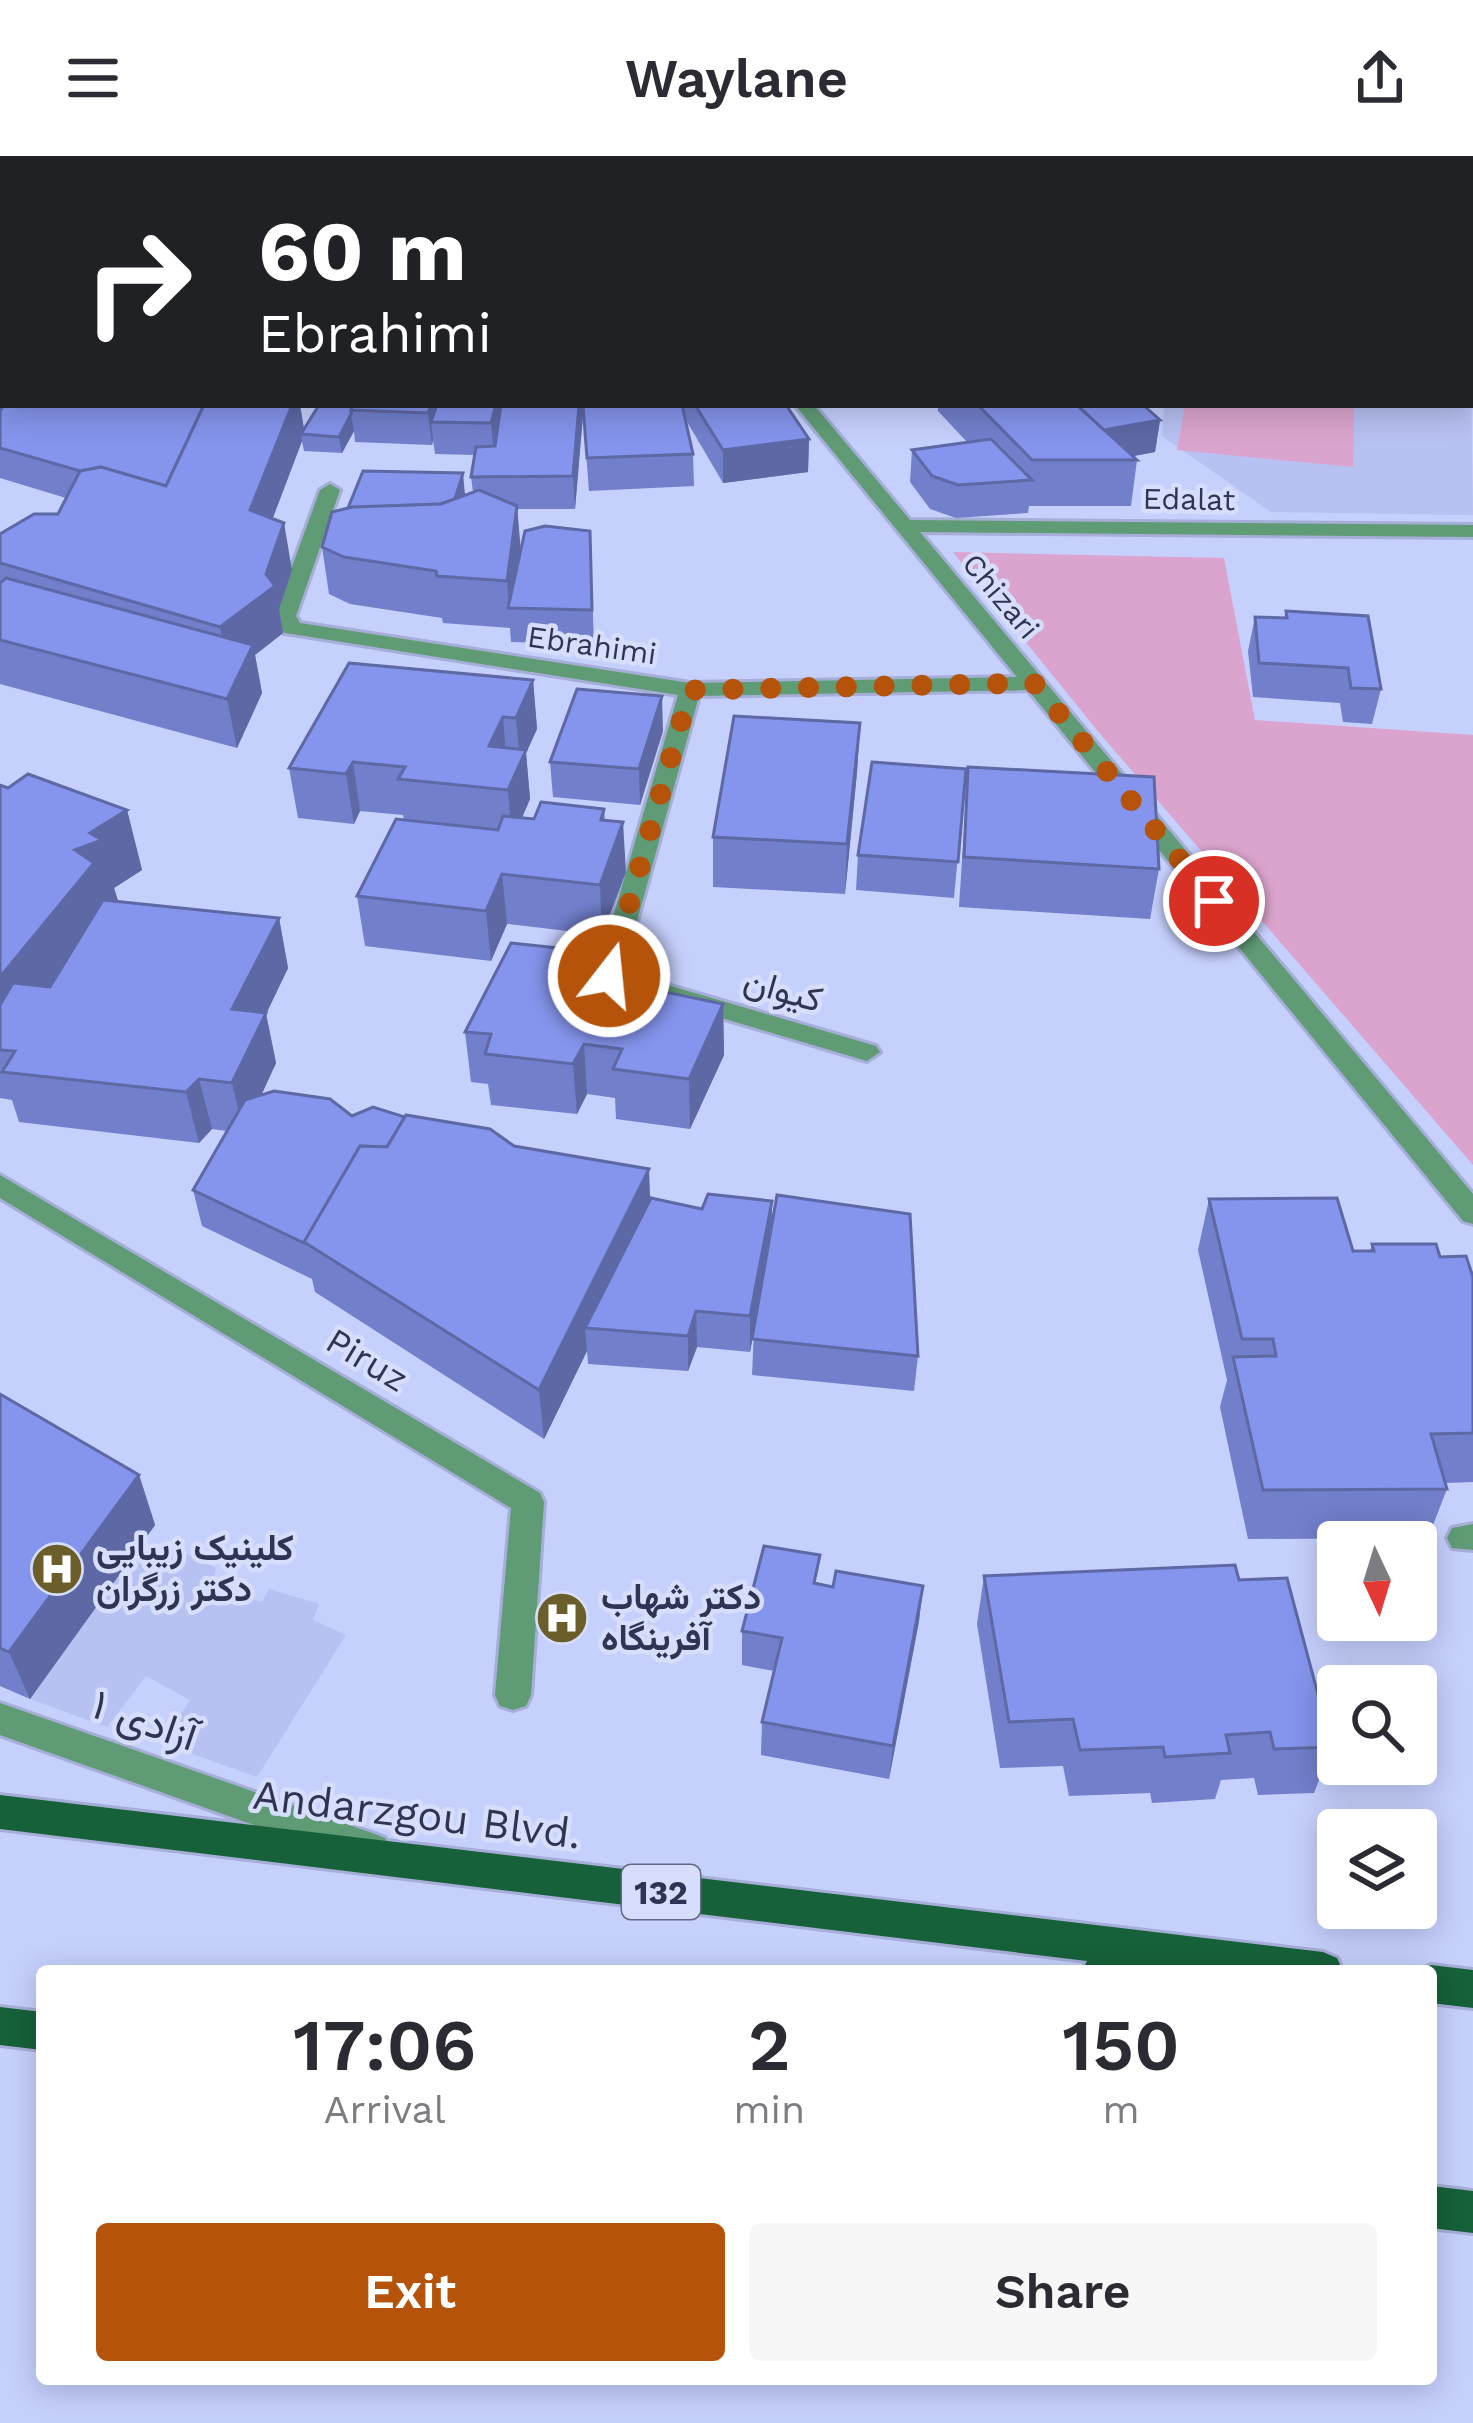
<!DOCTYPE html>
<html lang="en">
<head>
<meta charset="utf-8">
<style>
  body { margin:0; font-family:"Work Sans",Vazirmatn,sans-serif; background:#f7f7f7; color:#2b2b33; height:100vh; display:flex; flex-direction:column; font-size:45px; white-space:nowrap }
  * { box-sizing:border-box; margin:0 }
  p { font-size:39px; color:#7c7c81 }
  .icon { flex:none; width:66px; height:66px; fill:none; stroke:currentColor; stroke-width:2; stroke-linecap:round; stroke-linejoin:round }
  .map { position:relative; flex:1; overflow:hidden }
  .sheet { position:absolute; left:36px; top:1809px; width:1401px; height:420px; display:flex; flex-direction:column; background:#fff; border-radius:12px; box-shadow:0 6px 30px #0003 }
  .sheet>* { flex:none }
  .top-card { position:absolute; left:0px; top:0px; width:1473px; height:252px; box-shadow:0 6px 30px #0003; background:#202124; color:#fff; overflow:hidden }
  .needle { width:78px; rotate:176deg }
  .fabs { position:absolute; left:1317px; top:1365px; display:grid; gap:24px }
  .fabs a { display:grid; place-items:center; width:120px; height:120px; border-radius:12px; background:#fff; box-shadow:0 6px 30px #0003; font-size:60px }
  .pin { position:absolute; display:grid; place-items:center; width:102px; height:102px; color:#fff; margin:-51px; border:6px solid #fff; border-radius:50%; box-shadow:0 3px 12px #0007 }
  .me { position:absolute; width:132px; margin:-66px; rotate:16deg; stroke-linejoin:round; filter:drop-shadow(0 0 9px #0008) }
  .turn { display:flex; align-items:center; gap:42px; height:252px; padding:0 60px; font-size:54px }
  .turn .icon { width:156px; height:156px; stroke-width:2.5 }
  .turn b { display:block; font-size:84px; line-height:102px }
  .eta { display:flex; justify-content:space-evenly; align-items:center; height:204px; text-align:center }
  .eta b { font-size:72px; font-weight:600; line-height:84px }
  .primary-button { display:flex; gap:24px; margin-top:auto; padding:24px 60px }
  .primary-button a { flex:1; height:138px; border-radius:12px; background:#b45309; color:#fff; font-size:48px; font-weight:600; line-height:138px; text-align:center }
  .primary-button a+a { background:#f7f7f7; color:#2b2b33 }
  header { display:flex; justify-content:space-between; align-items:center; height:156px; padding:0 60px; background:#fff; font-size:54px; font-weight:600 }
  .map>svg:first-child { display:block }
  .built { fill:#b7c1f2 }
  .green { fill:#dba4ce }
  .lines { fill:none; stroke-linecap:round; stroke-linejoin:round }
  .minor-casing { stroke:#a5aed7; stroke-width:6 }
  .major-casing { stroke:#a5aed7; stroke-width:6 }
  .minor { fill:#5f9b75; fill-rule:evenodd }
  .major { fill:#16613a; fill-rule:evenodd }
  .wall { fill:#727fcb }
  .shaded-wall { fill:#5d68a5 }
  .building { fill:#8594ec; stroke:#5d68a5; stroke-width:3 }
  .route { stroke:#b45309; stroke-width:21; stroke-dasharray:0 37.8 }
  .labels { text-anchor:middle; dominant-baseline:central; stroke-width:9; stroke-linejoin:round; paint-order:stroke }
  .far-street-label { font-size:30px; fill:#2e3451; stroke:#d7defc }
  .shield { fill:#d7defc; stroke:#616784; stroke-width:3 }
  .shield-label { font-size:33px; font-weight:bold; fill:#2e3451 }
  .street-label { font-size:36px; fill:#2e3451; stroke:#d7defc }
  .poi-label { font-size:36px; font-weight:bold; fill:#2e3451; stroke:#d7defc; text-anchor:start }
  .near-street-label { font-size:42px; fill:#2e3451; stroke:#d7defc }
</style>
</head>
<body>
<header><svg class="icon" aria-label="menu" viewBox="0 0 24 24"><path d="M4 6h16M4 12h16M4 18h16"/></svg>Waylane<svg class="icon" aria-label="share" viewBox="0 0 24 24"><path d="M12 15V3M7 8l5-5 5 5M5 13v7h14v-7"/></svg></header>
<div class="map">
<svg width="1473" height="2267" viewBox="0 0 1473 2267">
  <rect width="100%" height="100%" fill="#c6d0fd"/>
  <g class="built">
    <polygon points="1470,157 1473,359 1271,356 1162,280 1164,249 1470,249"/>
    <polygon points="170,1390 216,1412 212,1431 262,1446 269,1433 319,1448 313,1464 346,1479 257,1621 162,1587 190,1544 146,1520 107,1571 30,1543 136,1394 155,1402"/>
  </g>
  <g class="green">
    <polygon points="1185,249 1354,249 1353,311 1177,294"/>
    <polygon points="953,396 1224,402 1255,564 1473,579 1473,1009 1101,579"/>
  </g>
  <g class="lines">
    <g class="minor-casing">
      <g id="minor">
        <polygon points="384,0 403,0 381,3"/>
        <polygon points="685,0 701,0 702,3 686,3"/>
        <rect x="0" y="201" width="3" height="10"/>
        <polygon points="795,249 814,249 910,364 1473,369 1473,381 920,376 1473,1038 1473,1068 1463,1065 1028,534 699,540 623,816 876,890 880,896 867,905 542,809 538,803 551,795 599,809 678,539 292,478 284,477 274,460 320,334 330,328 340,334 296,460 300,467 690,527 1017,521"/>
        <polygon points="0,1019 540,1337 544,1346 531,1539 526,1550 513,1554 500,1550 495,1539 511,1352 0,1042"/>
        <polygon points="1473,1368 1473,1394 1452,1392 1447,1382 1452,1372"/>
        <polygon points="0,1547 372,1677 385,1682 391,1694 385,1706 372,1711 0,1579"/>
      </g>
    </g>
    <g class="major-casing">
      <g id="major">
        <polygon points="126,0 142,0 124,3"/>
        <polygon points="3,153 3,165 0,166 0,154"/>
        <polygon points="0,1639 1323,1796 1337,1802 1343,1815 1082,1815 1087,1805 0,1673"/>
        <polygon points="1431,1809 1473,1814 1473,1852 1431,1847 1431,1815 1417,1815"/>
        <polygon points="0,1851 42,1856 42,1894 0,1889"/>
        <polygon points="1431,2030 1473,2035 1473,2077 1431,2072"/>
      </g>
    </g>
    <use href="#minor" class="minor"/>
    <use href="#major" class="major"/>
  </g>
  <g class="wall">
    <polygon points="186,0 353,0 346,3 186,3"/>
    <polygon points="438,0 559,0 560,3 438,3"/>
    <polygon points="808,0 1079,0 1076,3 807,3"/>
    <polygon points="1097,0 1210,0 1208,3 1097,3"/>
    <polygon points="1435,0 1473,0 1473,46 1470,46 1470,3 1435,3"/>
    <polygon points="4,249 300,249 304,274 319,249 786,249 809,283 808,316 723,327 686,264 693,298 694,330 589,335 583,258 575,353 517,353 520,394 590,375 594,488 511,486 510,472 443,467 442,462 350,448 329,438 322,391 473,336 471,321 475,299 435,298 433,284 432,289 355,286 354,275 342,297 304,295 302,285 273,362 292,414 279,453 283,477 255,499 262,537 237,592 0,528 0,378 58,358 66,342 0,322 0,255"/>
    <polygon points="938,249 1143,249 1160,264 1155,296 1133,300 1137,304 1131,350 1029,350 1028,357 956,362 930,353 910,326 912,294 967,286 938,255"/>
    <polygon points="1286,455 1381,533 1372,568 1343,566 1340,547 1253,541 1248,495 1255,461 1284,462"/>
    <polygon points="533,524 537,573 526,597 530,643 522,662 534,663 604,653 605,664 626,716 602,779 507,768 491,805 365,790 357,740 404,664 403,659 360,655 354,668 298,662 289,612"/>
    <polygon points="860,567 857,616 845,738 713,731 713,681"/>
    <polygon points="663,575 640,649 553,641 550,606"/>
    <polygon points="968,611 1159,713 1150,763 959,751"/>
    <polygon points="966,613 954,742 856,734 858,699"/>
    <polygon points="0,629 8,632 127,654 142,714 114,732 118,745 116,745 279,762 288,812 266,858 276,907 261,939 352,960 514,990 650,1042 702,1053 772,1045 772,1071 918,1200 914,1235 752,1219 754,1174 750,1196 697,1191 688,1215 588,1208 587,1195 544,1283 315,1136 312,1123 202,1070 193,1034 227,975 212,973 199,987 19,966 12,944 0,942"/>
    <polygon points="588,820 723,848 724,899 690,973 616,963 615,942 587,938 577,958 491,949 488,928 471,926 465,876"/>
    <polygon points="1209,1043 1353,1095 1370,1095 1372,1088 1440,1101 1473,1121 1473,1326 1446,1327 1447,1333 1428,1382 1248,1383 1220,1251 1227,1224 1198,1094"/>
    <polygon points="0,1238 139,1319 155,1369 30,1543 0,1530"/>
    <polygon points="984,1420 1239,1424 1332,1591 1314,1637 1258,1639 1254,1622 1221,1624 1215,1643 1152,1647 1150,1637 1069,1640 1063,1610 1000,1612 977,1468"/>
    <polygon points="818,1428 833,1431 923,1430 919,1465 889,1623 761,1599 762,1566 774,1515 742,1509 742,1475"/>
  </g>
  <g class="shaded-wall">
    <polygon points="272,0 296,0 297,3 256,3"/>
    <polygon points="317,0 353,0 346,3 318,3"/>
    <polygon points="1043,0 1079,0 1076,3 1042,3"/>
    <polygon points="3,84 3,123 0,127 0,88"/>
    <polygon points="292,249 300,249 305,279 301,278 302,285 258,400 250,354"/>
    <polygon points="431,249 445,249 431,266 433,284 432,289 428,257"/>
    <polygon points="496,249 507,249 494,299 491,267"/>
    <polygon points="579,249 582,249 583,258 575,353 573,320"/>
    <polygon points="351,258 354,275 342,297 339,281"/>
    <polygon points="1160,264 1155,296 1113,304 1102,274"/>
    <polygon points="809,283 808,316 723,327 723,294"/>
    <polygon points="463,317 466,350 451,357"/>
    <polygon points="517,350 521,396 509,452 507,425"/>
    <polygon points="284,367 292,414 279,453 283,477 255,499 262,537 237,592 227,543 229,519 220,471 266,418"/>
    <polygon points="533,524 537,573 526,597 530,643 512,684 508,634 520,607 516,562"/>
    <polygon points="662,540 663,575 640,649 639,613"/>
    <polygon points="503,561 507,609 489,590"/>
    <polygon points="860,567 857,616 845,738 847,688"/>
    <polygon points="353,606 360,655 354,668 346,618"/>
    <polygon points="127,654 142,714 114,732 118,745 106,749 110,767 0,894 0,821 75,694 90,677"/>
    <polygon points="623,666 626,716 602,779 600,729"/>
    <polygon points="502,718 507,768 491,805 486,755"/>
    <polygon points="279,762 288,812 266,858 276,907 244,977 232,927 232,853"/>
    <polygon points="587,795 590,846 578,818"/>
    <polygon points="723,848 724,899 690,973 689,923"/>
    <polygon points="584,888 587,938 577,958 573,908"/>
    <polygon points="199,923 212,973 199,987 186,936"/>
    <polygon points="649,1013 651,1063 585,1172 587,1195 544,1283 539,1234"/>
    <polygon points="772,1045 771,1081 750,1196 750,1160"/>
    <polygon points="696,1155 697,1191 688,1215 688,1180"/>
    <polygon points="139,1319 155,1369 30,1543 9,1496"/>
    <polygon points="923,1430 919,1465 889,1623 893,1590"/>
  </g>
  <g class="building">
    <polygon points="272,0 256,3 186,1 186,0"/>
    <polygon points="454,0 559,0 560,3 460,3"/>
    <polygon points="585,0 683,0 684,1 585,3"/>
    <polygon points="808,0 891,0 900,3 807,3"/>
    <polygon points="1258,0 1374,0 1373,3 1292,3"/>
    <polygon points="1441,0 1473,0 1473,16 1470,16 1470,3 1441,3"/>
    <polygon points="0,61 3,63 3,84 0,88"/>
    <polygon points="4,249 204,249 166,330 101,311 80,315 0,292 0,255"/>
    <polygon points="204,249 292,249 250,354 284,367 266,418 275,430 220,471 0,407 0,378 34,358 58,358 80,315 101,311 166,330"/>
    <polygon points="319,249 353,249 351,258 339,281 301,278"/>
    <polygon points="353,249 431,249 428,257 351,254"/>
    <polygon points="437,249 496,249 491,267 431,266"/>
    <polygon points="501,249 579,249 573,320 471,321 476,291 495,290"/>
    <polygon points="583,249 682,249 693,298 587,302"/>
    <polygon points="695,249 786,249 809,283 723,294"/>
    <polygon points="978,249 1077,249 1137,304 1032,304"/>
    <polygon points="1077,249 1143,249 1160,264 1104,274"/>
    <polygon points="991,283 1032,324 958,329 932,320 912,294"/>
    <polygon points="363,315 463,317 455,343 441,348 348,352"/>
    <polygon points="479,334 517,350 507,425 437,420 436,415 344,401 322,391 332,356 352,351 441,348"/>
    <polygon points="545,370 590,375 592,454 508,452 525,375"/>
    <polygon points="6,422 253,489 227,543 0,484 0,427"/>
    <polygon points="1286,455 1368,460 1381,533 1351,532 1348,512 1259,507 1255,461 1287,462"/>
    <polygon points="349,507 533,524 516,562 503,561 489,590 526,594 508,634 398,623 405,611 353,606 346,618 289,612"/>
    <polygon points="577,533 662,540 639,613 550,606"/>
    <polygon points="734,560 860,567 847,688 713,681"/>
    <polygon points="872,606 966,613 958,706 858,699"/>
    <polygon points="968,611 1154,621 1159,713 964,701"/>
    <polygon points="28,618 127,654 90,677 102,684 75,694 94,707 0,821 0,629 8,632"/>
    <polygon points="541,646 604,653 601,664 623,666 600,729 502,718 486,755 357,740 396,663 498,674 503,660 534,663"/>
    <polygon points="103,744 279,762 232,853 266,857 232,927 199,923 186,936 2,916 15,895 0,894 0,849 13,827 50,831"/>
    <polygon points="511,787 587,795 578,818 723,848 689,923 613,913 622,893 584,888 573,908 485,898 491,878 465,876"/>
    <polygon points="274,935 330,943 352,960 373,951 405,961 387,991 360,990 304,1087 193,1034 245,944"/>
    <polygon points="406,959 490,973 514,990 649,1013 539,1234 304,1086 360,990 387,991"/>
    <polygon points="708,1038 772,1045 750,1160 696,1155 688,1180 585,1172 651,1042 702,1053"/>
    <polygon points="777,1039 910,1058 918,1200 752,1183"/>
    <polygon points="1337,1042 1353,1095 1374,1095 1372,1088 1436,1088 1440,1101 1466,1100 1473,1121 1473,1277 1431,1278 1447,1333 1263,1334 1233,1201 1276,1200 1273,1183 1242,1183 1209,1043"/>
    <polygon points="0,1238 139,1319 9,1496 0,1492"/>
    <polygon points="764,1390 820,1399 814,1427 833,1431 836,1415 923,1430 893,1590 762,1566 782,1482 742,1475"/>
    <polygon points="1235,1409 1239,1424 1287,1422 1332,1591 1274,1593 1270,1576 1226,1579 1230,1597 1165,1601 1163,1591 1080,1594 1073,1563 1009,1566 984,1420"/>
  </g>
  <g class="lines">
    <polyline class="route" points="609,820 690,534 1034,527 1214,745"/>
  </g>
  <defs>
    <g id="hospital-disc" transform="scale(2.7)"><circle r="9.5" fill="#6b5e2b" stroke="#d7defc"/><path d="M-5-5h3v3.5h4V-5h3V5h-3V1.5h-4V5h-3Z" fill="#fff"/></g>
  </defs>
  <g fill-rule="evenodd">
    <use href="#hospital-disc" x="57" y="1413"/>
    <use href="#hospital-disc" x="562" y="1462"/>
  </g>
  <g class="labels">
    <g class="far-street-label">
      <text transform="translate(1189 343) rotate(1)">Edalat</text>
      <text transform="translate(1001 440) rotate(50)">Chizari</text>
      <text transform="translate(592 489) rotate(8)">Ebrahimi</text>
    </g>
    <rect class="shield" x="622" y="1709" width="78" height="54" rx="9"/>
    <g class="shield-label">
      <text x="661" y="1736">132</text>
    </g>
    <g class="street-label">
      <text transform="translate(783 834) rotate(16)">کیوان</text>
      <text transform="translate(367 1204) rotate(31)">Piruz</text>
    </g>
    <g class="poi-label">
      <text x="96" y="1392">کلینیک زیبایی<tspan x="96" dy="41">دکتر زرگران</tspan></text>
      <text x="601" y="1441">دکتر شهاب<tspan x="601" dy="41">آفرینگاه</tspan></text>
    </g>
    <g class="near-street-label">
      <text transform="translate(145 1564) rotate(19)">آزادی ۱</text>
      <text transform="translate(417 1658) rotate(7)">Andarzgou Blvd.</text>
    </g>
  </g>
</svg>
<div class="fabs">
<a><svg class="needle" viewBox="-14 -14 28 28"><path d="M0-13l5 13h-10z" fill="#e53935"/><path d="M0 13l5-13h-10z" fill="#7c7c81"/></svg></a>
<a><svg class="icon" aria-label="search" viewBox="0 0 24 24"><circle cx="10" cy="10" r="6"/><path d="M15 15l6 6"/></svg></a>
<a><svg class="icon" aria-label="layers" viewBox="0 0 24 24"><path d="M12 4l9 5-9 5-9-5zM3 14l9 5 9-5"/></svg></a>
</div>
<div class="pin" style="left:1214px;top:745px;background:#d93025"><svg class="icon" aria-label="arrive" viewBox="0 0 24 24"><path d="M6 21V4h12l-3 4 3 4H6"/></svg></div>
<svg class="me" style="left:609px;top:820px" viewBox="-20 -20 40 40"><circle r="17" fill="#b45309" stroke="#fff" stroke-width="3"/><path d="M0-11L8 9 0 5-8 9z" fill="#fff"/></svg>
<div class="top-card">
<div class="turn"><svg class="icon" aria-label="right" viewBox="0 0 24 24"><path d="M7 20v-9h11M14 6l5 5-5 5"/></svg><div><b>60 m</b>Ebrahimi</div></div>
</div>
<section class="sheet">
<div class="eta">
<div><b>17:06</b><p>Arrival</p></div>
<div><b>2</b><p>min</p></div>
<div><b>150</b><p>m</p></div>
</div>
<div class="primary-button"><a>Exit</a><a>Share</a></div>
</section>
</div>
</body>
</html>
